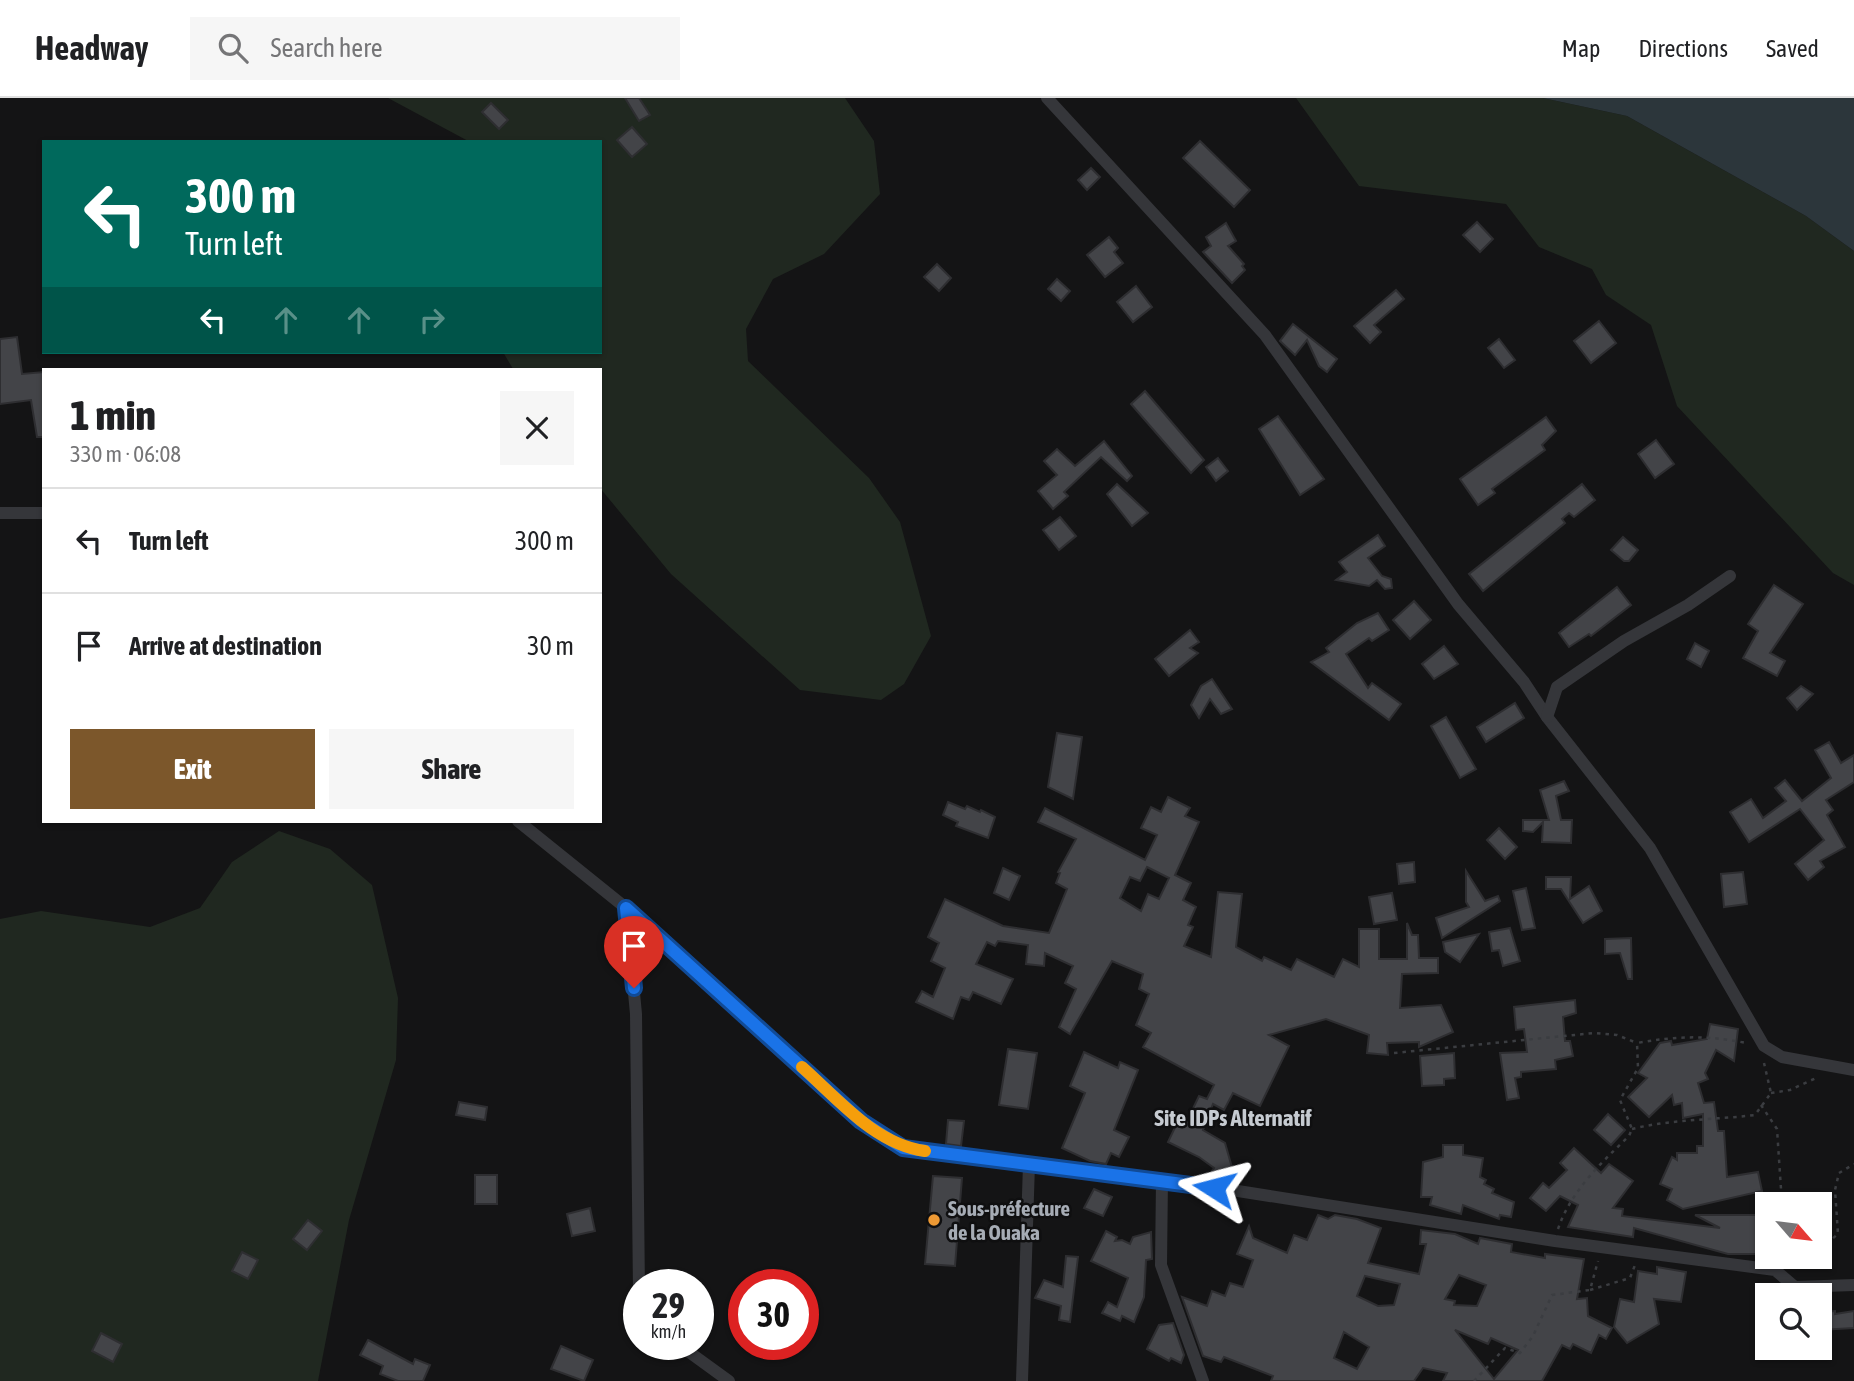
<!DOCTYPE html>
<html lang="en">
<head>
<meta charset="utf-8">
<style>
  body { margin:0; font-family:"Asap Condensed",sans-serif; background:#f6f6f6; color:#202124; height:100vh; display:flex; flex-direction:column; font-size:26px; white-space:nowrap }
  * { box-sizing:border-box; margin:0 }
  p { font-size:23px; color:#757577 }
  .icon { flex:none; width:38px; height:38px; fill:none; stroke:currentColor; stroke-width:2; stroke-linecap:round; stroke-linejoin:round }
  .map { position:relative; flex:1; overflow:hidden }
  .details { position:absolute; left:42px; top:270px; width:560px; height:455px; display:flex; flex-direction:column; background:#fff; border-radius:0px; box-shadow:0 2px 5px #0004 }
  .details>* { flex:none }
  .top-card { position:absolute; left:42px; top:42px; width:560px; height:214px; border-radius:0px; box-shadow:0 2px 5px #0004; background:#00695c; color:#fff; overflow:hidden }
  .needle { width:46px; rotate:118deg }
  .buttons { position:absolute; left:1755px; top:1094px; display:grid; gap:14px }
  .buttons a { display:grid; place-items:center; width:77px; height:77px; border-radius:0px; background:#fff; box-shadow:0 2px 5px #0004; font-size:35px }
  .speed { position:absolute; left:623px; top:1171px; display:flex; gap:14px; font-size:35px; font-weight:700; text-align:center }
  .speed>* { display:grid; place-content:center; width:91px; height:91px; border-radius:50%; background:#fff; box-shadow:0 2px 5px #0004; line-height:1 }
  .speed small { font-size:18px; font-weight:400 }
  .speed .limit { border:10px solid #d22; background:#fff; color:#111 }
  .pin { position:absolute; display:grid; place-items:center; width:60px; height:60px; color:#fff; margin:-72px -30px; border-radius:50% 50% 50% 0; rotate:-45deg; box-shadow:0 0 7px #0007 }
  .pin .icon { rotate:45deg }
  .me { position:absolute; width:77px; margin:-38px; rotate:279deg; stroke-linejoin:round; filter:drop-shadow(0 0 5px #0008) }
  .turn { display:flex; align-items:center; gap:24px; height:147px; padding:0 28px; font-size:32px }
  .turn .icon { width:91px; height:91px; stroke-width:2.5 }
  .turn b { display:block; font-size:49px; line-height:60px }
  .lanes { display:flex; align-items:center; height:66px; padding:0 28px; background:#0003; justify-content:center; gap:35px; direction:ltr }
  .lanes .off { opacity:.35 }
  .round { display:grid; place-items:center; flex:none; width:74px; height:74px; border-radius:0px; background:#f6f6f6 }
  .headline { display:flex; align-items:center; justify-content:space-between; height:119px; padding:0 28px }
  h1 { font-size:42px; font-weight:800; line-height:52px }
  .cta { display:flex; gap:14px; margin-top:auto; padding:14px 28px }
  .cta a { flex:1; height:80px; border-radius:0px; background:#7c572b; color:#fff; font-size:28px; font-weight:800; line-height:80px; text-align:center }
  .cta a+a { background:#f6f6f6; color:#202124 }
  ul { padding:0; list-style:none }
  li { display:flex; align-items:center; gap:21px; height:105px; padding:0 28px; border-top:2px solid #e0e0e0 }
  li div { flex:1 }
  li b { display:block; font-size:26px }
  li em { font-style:normal }
  header { display:flex; align-items:center; gap:42px; box-sizing:border-box; height:98px; padding:0 35px; background:#fff; border-bottom:2px solid #e0e0e0 }
  header strong { font-size:33px }
  nav { display:flex; gap:38px; margin-inline-start:auto; font-size:24px }
  .search { width:490px; height:63px; background:#f6f6f6; display:flex; align-items:center; gap:18px; box-sizing:border-box; padding:0 24px; border-radius:0px; color:#757577; font-size:26px }
  .map>svg:first-child { display:block }
  .green { fill:#202820 }
  .water { fill:#2c363b }
  .building { fill:#434448; stroke:#2e2e31; stroke-width:2; fill-rule:evenodd }
  .lines { fill:none; stroke-linecap:round; stroke-linejoin:round }
  .path { stroke:#3b3d41; stroke-width:2.5; stroke-dasharray:3.5 5; stroke-linecap:butt }
  .minor { stroke:#35363a; stroke-width:12 }
  .route-casing { stroke:#114b97; stroke-width:18 }
  .route { stroke:#1a73e8; stroke-width:12 }
  .slow { stroke:#f59e0b; stroke-width:12 }
  .poi-dot { fill:#ed9934; stroke:#0f0f10; stroke-width:2.5 }
  .labels { text-anchor:middle; dominant-baseline:central; stroke-width:5; stroke-linejoin:round; paint-order:stroke }
  .poi-label { font-size:21px; font-weight:bold; fill:#a6acb5; stroke:#0f0f10; text-anchor:start }
  .neighbourhood-label { font-size:23px; font-weight:bold; fill:#c6cbd1; stroke:#0f0f10 }
</style>
</head>
<body>
<header>
<strong>Headway</strong>
<div class="search"><svg class="icon" aria-label="search" viewBox="0 0 24 24"><circle cx="10" cy="10" r="6"/><path d="M15 15l6 6"/></svg>Search here</div>
<nav><a>Map</a><a>Directions</a><a>Saved</a></nav>
</header>
<div class="map">
<svg width="1854" height="1283" viewBox="0 0 1854 1283">
  <rect width="100%" height="100%" fill="#141415"/>
  <g class="green">
    <polygon points="388,0 845,0 874,43 880,96 824,156 773,181 746,231 748,263 869,380 900,424 931,538 904,586 881,602 800,592 671,476 600,390 600,271 513,271 503,254 600,254 600,44 470,44"/>
    <polygon points="1296,0 1543,0 1627,18 1806,118 1854,153 1854,487 1833,475 1677,308 1651,227 1606,197 1592,171 1539,149 1506,106 1359,88"/>
    <polygon points="279,733 330,751 372,787 398,900 396,962 349,1122 318,1283 0,1283 0,821 41,813 150,829 200,810 232,764"/>
  </g>
  <polygon class="water" points="1543,0 1854,0 1854,153 1806,118 1627,18"/>
  <g class="building">
    <polygon points="625,0 639,0 650,17 639,23"/>
    <polygon points="491,5 508,22 499,31 482,14"/>
    <polygon points="632,29 647,46 632,59 617,42"/>
    <polygon points="1200,43 1250,92 1234,109 1183,60"/>
    <polygon points="1091,70 1100,79 1087,92 1078,82"/>
    <polygon points="1477,124 1493,141 1480,154 1463,137"/>
    <polygon points="1226,125 1236,143 1228,148 1244,166 1242,168 1245,172 1232,185 1203,154 1211,148 1206,139"/>
    <polygon points="1109,139 1118,150 1114,154 1123,165 1105,179 1087,157"/>
    <polygon points="937,166 951,180 939,193 924,179"/>
    <polygon points="1057,181 1070,193 1061,203 1048,191"/>
    <polygon points="1136,188 1152,209 1133,224 1117,204"/>
    <polygon points="1396,192 1404,201 1374,227 1381,234 1370,245 1354,228"/>
    <polygon points="1599,223 1616,245 1591,265 1574,243"/>
    <polygon points="1293,226 1337,261 1327,274 1319,268 1307,242 1295,257 1280,243"/>
    <polygon points="17,239 22,276 44,274 44,339 37,339 31,302 0,306 0,241"/>
    <polygon points="1499,241 1515,262 1504,270 1488,250"/>
    <polygon points="1145,293 1204,362 1191,375 1131,306"/>
    <polygon points="1278,318 1324,381 1300,397 1259,331"/>
    <polygon points="1546,319 1556,333 1542,347 1545,352 1492,391 1495,395 1478,407 1460,381"/>
    <polygon points="1656,342 1674,366 1655,380 1638,356"/>
    <polygon points="1104,343 1132,378 1127,383 1101,359 1064,394 1068,398 1053,411 1038,393 1057,377 1044,363 1057,351 1075,368"/>
    <polygon points="1218,360 1228,373 1216,383 1206,369"/>
    <polygon points="1117,386 1148,415 1132,428 1107,396"/>
    <polygon points="1582,386 1595,402 1574,419 1569,415 1562,421 1565,425 1483,493 1469,476"/>
    <polygon points="1060,419 1076,438 1059,452 1043,432"/>
    <polygon points="1378,437 1385,448 1368,460 1382,478 1391,481 1392,490 1385,491 1377,482 1369,488 1336,482 1347,474 1339,464"/>
    <polygon points="1623,439 1638,452 1629,463 1624,463 1611,452"/>
    <polygon points="1774,487 1803,506 1770,555 1785,563 1777,578 1743,560 1758,533 1748,526"/>
    <polygon points="1617,489 1631,507 1591,538 1589,536 1569,549 1559,535"/>
    <polygon points="1414,503 1431,522 1410,541 1393,522"/>
    <polygon points="1378,515 1389,532 1372,543 1369,540 1346,556 1368,590 1372,585 1401,606 1389,622 1311,564 1329,554 1326,550 1357,525"/>
    <polygon points="1190,532 1199,544 1190,550 1198,555 1169,578 1155,561"/>
    <polygon points="1695,545 1709,553 1701,569 1687,561"/>
    <polygon points="1444,548 1458,566 1434,581 1422,566"/>
    <polygon points="1212,581 1232,611 1221,616 1210,601 1199,620 1191,607 1201,588"/>
    <polygon points="1801,588 1813,596 1797,612 1787,600"/>
    <polygon points="1515,605 1524,620 1486,644 1477,629"/>
    <polygon points="1446,619 1476,671 1460,680 1431,628"/>
    <polygon points="1057,635 1082,639 1073,701 1048,689"/>
    <polygon points="1829,644 1841,665 1854,657 1854,684 1826,702 1833,712 1827,717 1845,749 1820,763 1824,769 1808,782 1795,766 1824,742 1800,711 1749,744 1730,714 1751,701 1763,720 1786,703 1775,690 1785,682 1802,703 1831,680 1815,652"/>
    <polygon points="1564,683 1569,693 1556,698 1561,722 1572,722 1571,745 1542,744 1543,724 1533,734 1523,733 1523,722 1549,722 1540,692"/>
    <path d="M1168 699 1190 710 1185 718 1199 724 1175 777 1191 785 1183 802 1196 809 1188 827 1193 829 1184 848 1211 859 1218 794 1242 796 1236 849 1262 863 1264 859 1291 872 1297 861 1334 879 1343 861 1359 869V831H1379V861H1407V825L1412 837H1418L1419 860H1438V875L1402 876 1400 910 1441 907 1453 934 1419 949V944L1387 945 1388 957 1367 955 1369 937 1326 921 1269 937 1289 948 1260 1008 1233 995 1224 1012 1213 1006 1203 1032 1225 1045 1235 1080 1212 1073 1214 1070 1199 1059 1168 1044 1179 1021 1186 1025 1199 998 1207 1001 1214 987 1143 949 1151 935 1136 927 1149 896 1139 891 1143 876 1112 863 1070 936 1059 929 1076 891 1065 885 1073 868 1045 855 1044 868 1026 866 1028 847 998 843 995 848 987 844 976 866 1013 881 1001 906 973 894 969 902 961 899 953 921 916 904 922 893 933 899 945 870 931 863 939 845 928 839 945 801 1003 828 1049 835 1067 791 1056 785 1060 775 1058 774 1076 741 1038 724 1045 710 1145 762 1157 737 1141 730 1151 709 1161 714ZM1147 769 1169 780 1159 801 1148 796 1141 813 1120 800 1130 779 1140 783Z"/>
    <polygon points="948,704 965,711 967,708 980,714 981,712 995,719 988,740 956,728 958,724 943,717"/>
    <polygon points="1499,730 1517,749 1505,761 1487,742"/>
    <polygon points="1414,764 1415,784 1399,786 1397,766"/>
    <polygon points="1003,770 1020,778 1009,802 994,795"/>
    <polygon points="1466,773 1485,803 1498,798 1500,803 1442,840 1436,820 1469,809 1466,804"/>
    <polygon points="1743,774 1747,806 1724,809 1721,776"/>
    <polygon points="1546,779 1571,779 1570,801 1589,788 1602,813 1583,825 1561,791 1546,791"/>
    <polygon points="1526,790 1535,830 1522,832 1513,793"/>
    <polygon points="1392,795 1397,822 1374,826 1369,799"/>
    <polygon points="1510,830 1520,863 1503,868 1499,852 1492,853 1489,834"/>
    <polygon points="1479,836 1460,864 1445,854 1443,844"/>
    <polygon points="1631,840 1632,881 1628,881 1620,855 1605,856 1605,841"/>
    <polygon points="1575,902 1576,915 1563,919 1565,943 1570,943 1573,958 1555,962 1556,971 1521,974 1521,979 1515,980 1519,1000 1507,1002 1500,955 1527,954 1524,931 1516,932 1514,909"/>
    <polygon points="1710,926 1738,931 1734,963 1716,952 1705,975 1708,981 1698,985 1704,1005 1714,1004 1718,1033 1724,1033 1727,1079 1758,1074 1762,1093 1683,1111 1667,1102 1672,1091 1660,1086 1672,1059 1677,1062 1677,1055 1697,1055 1697,1048 1703,1048 1703,1016 1683,1020 1682,1005 1674,1007 1672,997 1649,1019 1628,999 1647,980 1638,975 1660,945 1671,943 1672,947 1707,941"/>
    <polygon points="1008,951 1037,955 1028,1011 999,1007"/>
    <polygon points="1084,954 1118,970 1120,964 1138,972 1114,1032 1129,1039 1119,1059 1111,1055 1106,1066 1090,1063 1062,1050 1085,995 1070,988"/>
    <polygon points="1454,955 1455,980 1444,981 1444,987 1422,988 1420,958"/>
    <polygon points="459,1004 487,1009 485,1022 456,1017"/>
    <polygon points="1608,1016 1625,1032 1611,1047 1594,1032"/>
    <polygon points="948,1022 964,1023 961,1048 946,1046"/>
    <polygon points="1443,1047 1463,1047 1463,1057 1483,1060 1480,1079 1486,1082 1484,1086 1494,1091 1492,1095 1514,1104 1511,1119 1500,1117 1499,1121 1463,1107 1461,1116 1430,1107 1432,1099 1421,1099 1423,1064 1443,1059"/>
    <polygon points="1574,1050 1601,1075 1609,1066 1633,1083 1613,1110 1623,1111 1622,1118 1720,1130 1695,1117 1765,1117 1765,1156 1728,1156 1634,1130 1633,1139 1568,1129 1578,1107 1560,1098 1546,1113 1530,1100 1543,1085 1549,1090 1567,1072 1560,1065"/>
    <rect x="475" y="1077" width="22" height="29"/>
    <polygon points="933,1078 962,1080 955,1168 925,1166"/>
    <polygon points="1094,1091 1112,1099 1103,1118 1084,1110"/>
    <polygon points="590,1110 595,1133 572,1138 567,1116"/>
    <path d="M1318 1117 1328 1121 1335 1117 1357 1121 1381 1130 1368 1165 1419 1176 1426 1146H1420L1421 1132 1455 1136 1478 1146 1480 1140 1512 1146 1511 1154 1545 1160V1156L1584 1161 1577 1201 1587 1200 1588 1218 1612 1230 1606 1241 1599 1237 1591 1255 1573 1246 1570 1251 1562 1247 1542 1283H1443L1447 1275 1423 1270 1414 1283H1271L1273 1278 1224 1259 1221 1264 1203 1258 1182 1199 1207 1208 1212 1193 1225 1198 1230 1185 1243 1189 1253 1162 1237 1156 1249 1128 1253 1140 1287 1155 1294 1137 1307 1142ZM1459 1177 1486 1187 1477 1208 1454 1207 1455 1203 1445 1201ZM1365 1178 1400 1186 1394 1207 1378 1208 1357 1198ZM1455 1232 1488 1246 1491 1240 1518 1252 1494 1281ZM1344 1234 1369 1249 1357 1271 1334 1260Z"/>
    <polygon points="308,1122 322,1133 307,1152 293,1141"/>
    <polygon points="1106,1133 1117,1139 1115,1143 1122,1142 1130,1146 1133,1139 1151,1134 1152,1161 1146,1162 1144,1199 1134,1224 1122,1218 1120,1223 1102,1215 1108,1204 1117,1209 1128,1180 1091,1163"/>
    <polygon points="242,1154 258,1162 248,1181 232,1173"/>
    <polygon points="1066,1158 1078,1159 1070,1224 1059,1222 1061,1208 1035,1200 1044,1182 1063,1189"/>
    <polygon points="1657,1169 1686,1174 1681,1204 1654,1201 1659,1226 1627,1245 1614,1229 1620,1201 1634,1204 1638,1173 1657,1176"/>
    <polygon points="1835,1213 1835,1216 1854,1213 1854,1230 1820,1232 1820,1214"/>
    <polygon points="1173,1225 1184,1257 1181,1265 1171,1260 1169,1263 1147,1251 1159,1227"/>
    <polygon points="101,1235 122,1246 113,1264 92,1253"/>
    <polygon points="368,1242 413,1266 415,1261 430,1267 423,1283 398,1283 380,1276 383,1268 360,1257"/>
    <polygon points="561,1248 593,1262 584,1283 551,1271"/>
  </g>
  <g class="lines">
    <g class="path">
      <polyline points="1394,955 1594,935 1617,937 1637,945"/>
      <polyline points="1771,995 1790,992 1816,980"/>
      <polyline points="1761,1007 1777,1031 1782,1106"/>
      <path d="M1632 1031C1672 1021 1714 1022 1755 1017L1771 995 1764 965"/>
      <path d="M1558 1131C1571 1093 1600 1066 1629 1038L1632 1031 1620 1002 1638 970 1637 945C1676 938 1708 937 1746 945"/>
      <polyline points="1820,1151 1838,1136 1835,1092 1839,1075 1854,1066"/>
      <polyline points="1790,1166 1806,1158"/>
      <polyline points="1590,1192 1630,1180 1635,1167"/>
      <polyline points="1474,1283 1505,1250 1520,1255 1533,1238 1552,1197 1590,1192 1598,1163"/>
    </g>
    <g class="minor">
      <polyline points="1047,0 1265,237 1458,506 1524,584 1547,619 1650,750 1764,948 1782,959 1854,972"/>
      <polyline points="0,415 44,415"/>
      <polyline points="1547,619 1557,589 1624,543 1688,507 1730,478"/>
      <polyline points="518,723 626,810 861,1023 903,1050 1162,1081 1555,1143 1775,1172 1795,1189 1854,1187"/>
      <polyline points="626,810 636,916 639,1194"/>
      <polyline points="1162,1081 1161,1167 1203,1283"/>
      <polyline points="678,1246 729,1283"/>
      <polyline points="1022,1283 1029,1066"/>
    </g>
  </g>
  <g class="lines">
    <g class="route-casing">
      <polyline id="route" points="634,890 626,810 861,1023 903,1050 1214,1090"/>
    </g>
    <use href="#route" class="route"/>
    <path class="slow" d="M802 969C839 1002 875 1046 925 1053"/>
  </g>
  <circle class="poi-dot" cx="934" cy="1122" r="7"/>
  <g class="labels">
    <g class="poi-label">
      <text x="948" y="1110">Sous-préfecture<tspan x="948" dy="24">de la Ouaka</tspan></text>
    </g>
    <g class="neighbourhood-label">
      <text x="1233" y="1020">Site IDPs Alternatif</text>
    </g>
  </g>
</svg>
<div class="buttons">
<a><svg class="needle" viewBox="-14 -14 28 28"><path d="M0-13l5 13h-10z" fill="#e53935"/><path d="M0 13l5-13h-10z" fill="#757577"/></svg></a>
<a><svg class="icon" aria-label="search" viewBox="0 0 24 24"><circle cx="10" cy="10" r="6"/><path d="M15 15l6 6"/></svg></a>
</div>
<div class="speed"><div>29<small>km/h</small></div><div class="limit">30</div></div>
<div class="pin" style="left:634px;top:890px;background:#d93025"><svg class="icon" aria-label="arrive" viewBox="0 0 24 24"><path d="M6 21V4h12l-3 4 3 4H6"/></svg></div>
<svg class="me" style="left:1214px;top:1090px" viewBox="-20 -20 40 40"><path d="M0-17L14 15 0 8-14 15z" fill="#1a73e8" stroke="#fff" stroke-width="4"/></svg>
<div class="top-card">
<div class="turn"><svg class="icon" aria-label="left" viewBox="0 0 24 24"><path d="M17 20v-9H6M10 6l-5 5 5 5"/></svg><div><b>300 m</b>Turn left</div></div>
<div class="lanes"><svg class="icon" aria-label="left" viewBox="0 0 24 24"><path d="M17 20v-9H6M10 6l-5 5 5 5"/></svg><svg class="icon off" aria-label="ahead" viewBox="0 0 24 24"><path d="M12 20V5M6 11l6-6 6 6"/></svg><svg class="icon off" aria-label="ahead" viewBox="0 0 24 24"><path d="M12 20V5M6 11l6-6 6 6"/></svg><svg class="icon off" aria-label="right" viewBox="0 0 24 24"><path d="M7 20v-9h11M14 6l5 5-5 5"/></svg></div>
</div>
<section class="details">
<div class="headline"><div><h1>1 min</h1><p>330 m · 06:08</p></div><a class="round"><svg class="icon" aria-label="close" viewBox="0 0 24 24"><path d="M6 6l12 12M18 6L6 18"/></svg></a></div>
<ul>
<li><svg class="icon" aria-label="left" viewBox="0 0 24 24"><path d="M17 20v-9H6M10 6l-5 5 5 5"/></svg><div><b>Turn left</b></div><em>300 m</em></li>
<li><svg class="icon" aria-label="arrive" viewBox="0 0 24 24"><path d="M6 21V4h12l-3 4 3 4H6"/></svg><div><b>Arrive at destination</b></div><em>30 m</em></li>
</ul>
<div class="cta"><a>Exit</a><a>Share</a></div>
</section>
</div>
</body>
</html>
